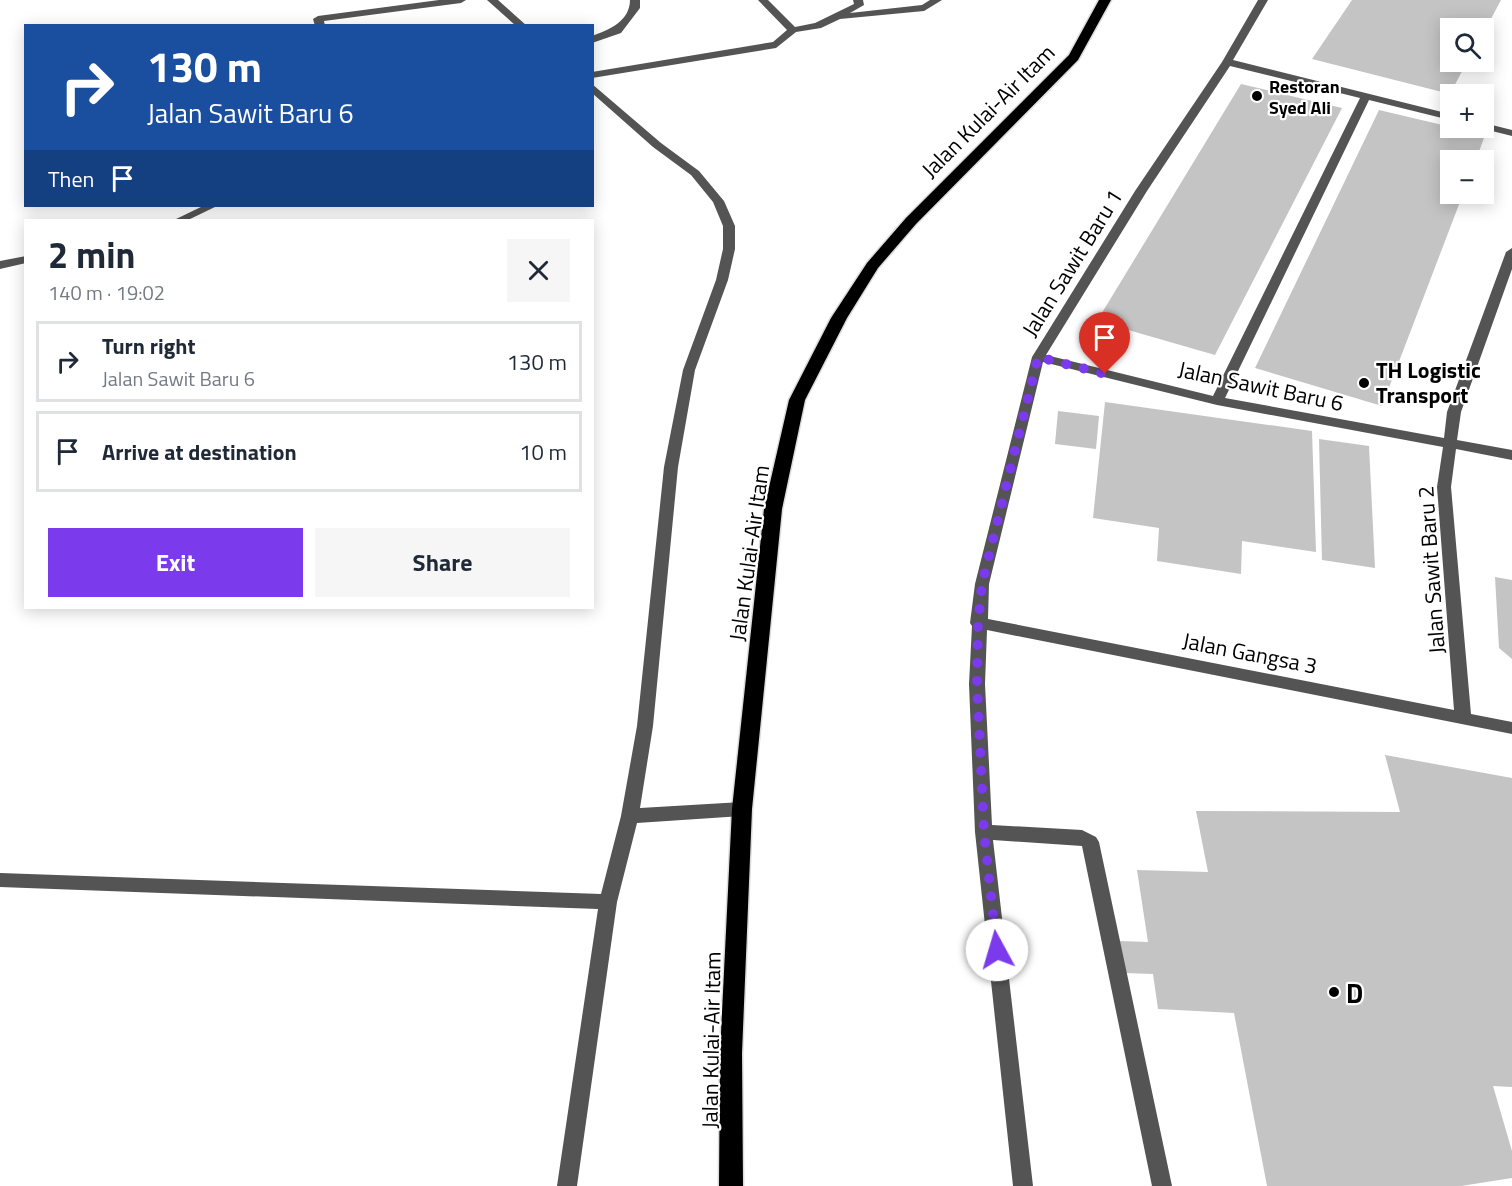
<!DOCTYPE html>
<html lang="en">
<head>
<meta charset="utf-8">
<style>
  body { margin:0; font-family:"Titillium Web",sans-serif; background:#f6f6f7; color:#1f2937; height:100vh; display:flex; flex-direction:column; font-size:22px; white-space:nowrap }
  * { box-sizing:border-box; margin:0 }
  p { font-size:20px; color:#747a83 }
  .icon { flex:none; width:33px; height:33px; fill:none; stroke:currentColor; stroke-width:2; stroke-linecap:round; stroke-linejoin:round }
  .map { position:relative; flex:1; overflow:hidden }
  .panel { position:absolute; left:24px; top:219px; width:570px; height:390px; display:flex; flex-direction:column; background:#fff; border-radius:0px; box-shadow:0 3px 15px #0003 }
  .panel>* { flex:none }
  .guide { position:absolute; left:24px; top:24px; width:570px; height:183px; border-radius:0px; box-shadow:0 3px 15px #0003; background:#1a4fa0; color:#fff; overflow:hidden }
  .buttons { position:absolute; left:1440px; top:18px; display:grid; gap:12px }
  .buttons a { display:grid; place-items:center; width:54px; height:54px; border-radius:0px; background:#fff; box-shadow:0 3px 15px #0003; font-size:30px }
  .pin { position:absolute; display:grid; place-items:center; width:51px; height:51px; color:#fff; margin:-62px -26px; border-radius:50% 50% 50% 0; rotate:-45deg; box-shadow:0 0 6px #0007 }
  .pin .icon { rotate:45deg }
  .me { position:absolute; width:66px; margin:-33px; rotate:354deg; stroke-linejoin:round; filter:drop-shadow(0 0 4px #0008) }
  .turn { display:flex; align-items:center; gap:21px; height:126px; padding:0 24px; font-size:27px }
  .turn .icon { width:78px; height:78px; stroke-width:2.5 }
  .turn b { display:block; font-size:42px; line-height:51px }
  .then { display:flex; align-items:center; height:57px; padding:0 24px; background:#0003; gap:12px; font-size:22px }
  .round { display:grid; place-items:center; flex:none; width:63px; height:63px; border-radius:0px; background:#f6f6f7 }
  .summary { display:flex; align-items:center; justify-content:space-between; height:102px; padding:0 24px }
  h1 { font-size:36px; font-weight:700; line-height:45px }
  .primary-button { display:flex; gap:12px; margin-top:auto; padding:12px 24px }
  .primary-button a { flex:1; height:69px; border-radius:0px; background:#7c3aed; color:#fff; font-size:24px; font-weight:700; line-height:69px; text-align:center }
  .primary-button a+a { background:#f6f6f7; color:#1f2937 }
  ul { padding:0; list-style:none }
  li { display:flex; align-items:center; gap:18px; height:81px; margin:0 12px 9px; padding:0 12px; border:3px solid #e0e1e3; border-radius:0px }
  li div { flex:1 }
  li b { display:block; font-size:22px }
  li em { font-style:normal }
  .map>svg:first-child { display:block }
  .building { fill:#c4c4c4 }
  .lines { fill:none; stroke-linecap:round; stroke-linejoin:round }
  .highway-casing { stroke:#dbdbdb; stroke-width:3 }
  .minor { fill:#545454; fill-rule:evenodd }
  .highway { fill:#000; fill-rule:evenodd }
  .route { stroke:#7c3aed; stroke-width:10; stroke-dasharray:0 18 }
  .poi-dot { fill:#000; stroke:#fff; stroke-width:2 }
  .labels { text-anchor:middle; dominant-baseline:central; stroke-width:4.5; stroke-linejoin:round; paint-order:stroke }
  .far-poi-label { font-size:18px; font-weight:bold; fill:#000; stroke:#fff; text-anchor:start }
  .street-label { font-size:22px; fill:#000; stroke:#fff }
  .poi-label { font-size:22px; font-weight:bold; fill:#000; stroke:#fff; text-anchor:start }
  .near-poi-label { font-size:27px; font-weight:bold; fill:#000; stroke:#fff; text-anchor:start }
</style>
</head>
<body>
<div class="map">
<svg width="1512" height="1186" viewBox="0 0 1512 1186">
  <rect width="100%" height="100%" fill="#fff"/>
  <g class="building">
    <polygon points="1352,0 1501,0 1484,32 1484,28 1450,28 1450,62 1467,62 1450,94 1312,59"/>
    <polygon points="1241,84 1342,108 1215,355 1097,321"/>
    <polygon points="1379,110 1485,135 1476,160 1450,160 1450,194 1463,194 1382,406 1255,368"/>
    <polygon points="1105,402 1312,431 1316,552 1242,541 1241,574 1157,561 1159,528 1093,518"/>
    <polygon points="1058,411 1099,416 1096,449 1055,444"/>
    <polygon points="1319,439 1369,446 1375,568 1322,560"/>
    <polygon points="1495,577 1512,580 1512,659 1499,648"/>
    <polygon points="1385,755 1512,778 1512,1087 1493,1086 1512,1151 1512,1178 1461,1186 1267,1186 1234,1013 1158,1009 1153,974 1124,973 1119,941 1148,942 1137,870 1208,872 1196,811 1400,812"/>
  </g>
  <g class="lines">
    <g class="highway-casing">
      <polygon id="highway" points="1099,0 1111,0 1078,60 916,224 878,268 847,318 805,400 782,509 752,809 742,1053 743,1186 719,1186 720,1053 732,809 764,509 789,400 831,318 867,263 906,218 1069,55"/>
    </g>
    <g class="minor">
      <polygon points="439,0 466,0 461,3 324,21 325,26 315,26 313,19 318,16"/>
      <polygon points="487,0 498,0 527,26 516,26"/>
      <path d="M630 0H640V8L621 33 592 43V36C609 30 630 21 630 0Z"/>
      <polygon points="758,0 768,0 795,27 815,23 854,4 853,0 863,0 864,5 850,13 922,5 930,0 942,0 924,11 840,19 821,28 796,32 776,48 592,78 592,72 773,42 787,30"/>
      <path d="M1258 0H1268L1233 60 1450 114V120L1369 100 1225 398 1444 438 1447 412 1506 252 1512 248V269L1461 412 1457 440 1512 450V460L1456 449 1451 487 1471 714 1512 722V734L987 630 985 684 992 825 1082 830 1096 837 1099 842 1172 1186H1152L1082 846 993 840 1033 1186H1013L975 832 969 684 972 626 970 623 975 584 1032 357 1135 191 1222 62ZM1230 66 1360 98 1213 396 1046 355 1147 191ZM1043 362 1217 405 1443 447 1437 487 1454 710 988 619 989 584Z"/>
      <polygon points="592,84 661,143 699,171 724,201 735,226 735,249 728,280 695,370 678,467 653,726 640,808 742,802 748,804 750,809 748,814 742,816 637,823 617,902 577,1186 557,1186 598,909 0,887 0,873 601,894 621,816 637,726 664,467 683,370 716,280 723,249 723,226 713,202 691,175 653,147 592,93"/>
      <polygon points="1484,123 1512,130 1512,136 1480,128 1484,128"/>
      <polygon points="203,206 217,206 188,220 174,220"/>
      <polygon points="26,256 26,263 0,269 0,261"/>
    </g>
    <use href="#highway" class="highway"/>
  </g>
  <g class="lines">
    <polyline class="route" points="997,950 984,832 977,684 978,623 982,584 1038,357 1105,374"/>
  </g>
  <g class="poi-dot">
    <circle cx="1257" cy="96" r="6"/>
    <circle cx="1364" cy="383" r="6"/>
    <circle cx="1334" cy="992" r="6"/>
  </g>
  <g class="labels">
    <g class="far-poi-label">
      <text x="1269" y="86">Restoran<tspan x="1269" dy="21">Syed Ali</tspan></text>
    </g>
    <g class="street-label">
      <text transform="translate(988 111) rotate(-45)">Jalan Kulai-Air Itam</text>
      <text transform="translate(1072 263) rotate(-58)">Jalan Sawit Baru 1</text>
      <text transform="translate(1261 386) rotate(12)">Jalan Sawit Baru 6</text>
      <text transform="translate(749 553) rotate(-82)">Jalan Kulai-Air Itam</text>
      <text transform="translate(1431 570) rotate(-94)">Jalan Sawit Baru 2</text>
      <text transform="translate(1250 653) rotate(11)">Jalan Gangsa 3</text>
      <text transform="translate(711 1040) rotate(-89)">Jalan Kulai-Air Itam</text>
    </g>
    <g class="poi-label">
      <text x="1376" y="370">TH Logistic<tspan x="1376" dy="25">Transport</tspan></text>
    </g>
    <g class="near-poi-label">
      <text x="1346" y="992">D</text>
    </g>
  </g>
</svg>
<div class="buttons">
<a><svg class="icon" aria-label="search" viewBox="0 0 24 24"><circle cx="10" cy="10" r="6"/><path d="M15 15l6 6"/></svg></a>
<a>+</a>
<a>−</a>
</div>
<div class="pin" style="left:1105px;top:374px;background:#d93025"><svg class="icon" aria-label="arrive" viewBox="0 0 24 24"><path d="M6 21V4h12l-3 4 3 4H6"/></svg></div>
<svg class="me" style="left:997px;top:950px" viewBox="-20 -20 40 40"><circle r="19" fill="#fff"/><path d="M0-13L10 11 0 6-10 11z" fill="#7c3aed"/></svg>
<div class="guide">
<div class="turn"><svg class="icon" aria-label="right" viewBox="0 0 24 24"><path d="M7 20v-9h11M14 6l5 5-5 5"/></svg><div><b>130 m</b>Jalan Sawit Baru 6</div></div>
<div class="then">Then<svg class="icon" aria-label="arrive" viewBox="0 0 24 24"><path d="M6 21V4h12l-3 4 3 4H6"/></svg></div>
</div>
<section class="panel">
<div class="summary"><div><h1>2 min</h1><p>140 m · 19:02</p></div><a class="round"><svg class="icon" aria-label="close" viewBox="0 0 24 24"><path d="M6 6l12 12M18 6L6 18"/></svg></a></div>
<ul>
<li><svg class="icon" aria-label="right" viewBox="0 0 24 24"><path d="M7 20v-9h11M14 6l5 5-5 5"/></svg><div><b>Turn right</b><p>Jalan Sawit Baru 6</p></div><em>130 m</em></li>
<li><svg class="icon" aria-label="arrive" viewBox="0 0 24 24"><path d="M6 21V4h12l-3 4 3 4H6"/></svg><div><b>Arrive at destination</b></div><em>10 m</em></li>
</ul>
<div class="primary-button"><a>Exit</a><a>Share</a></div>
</section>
</div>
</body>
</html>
